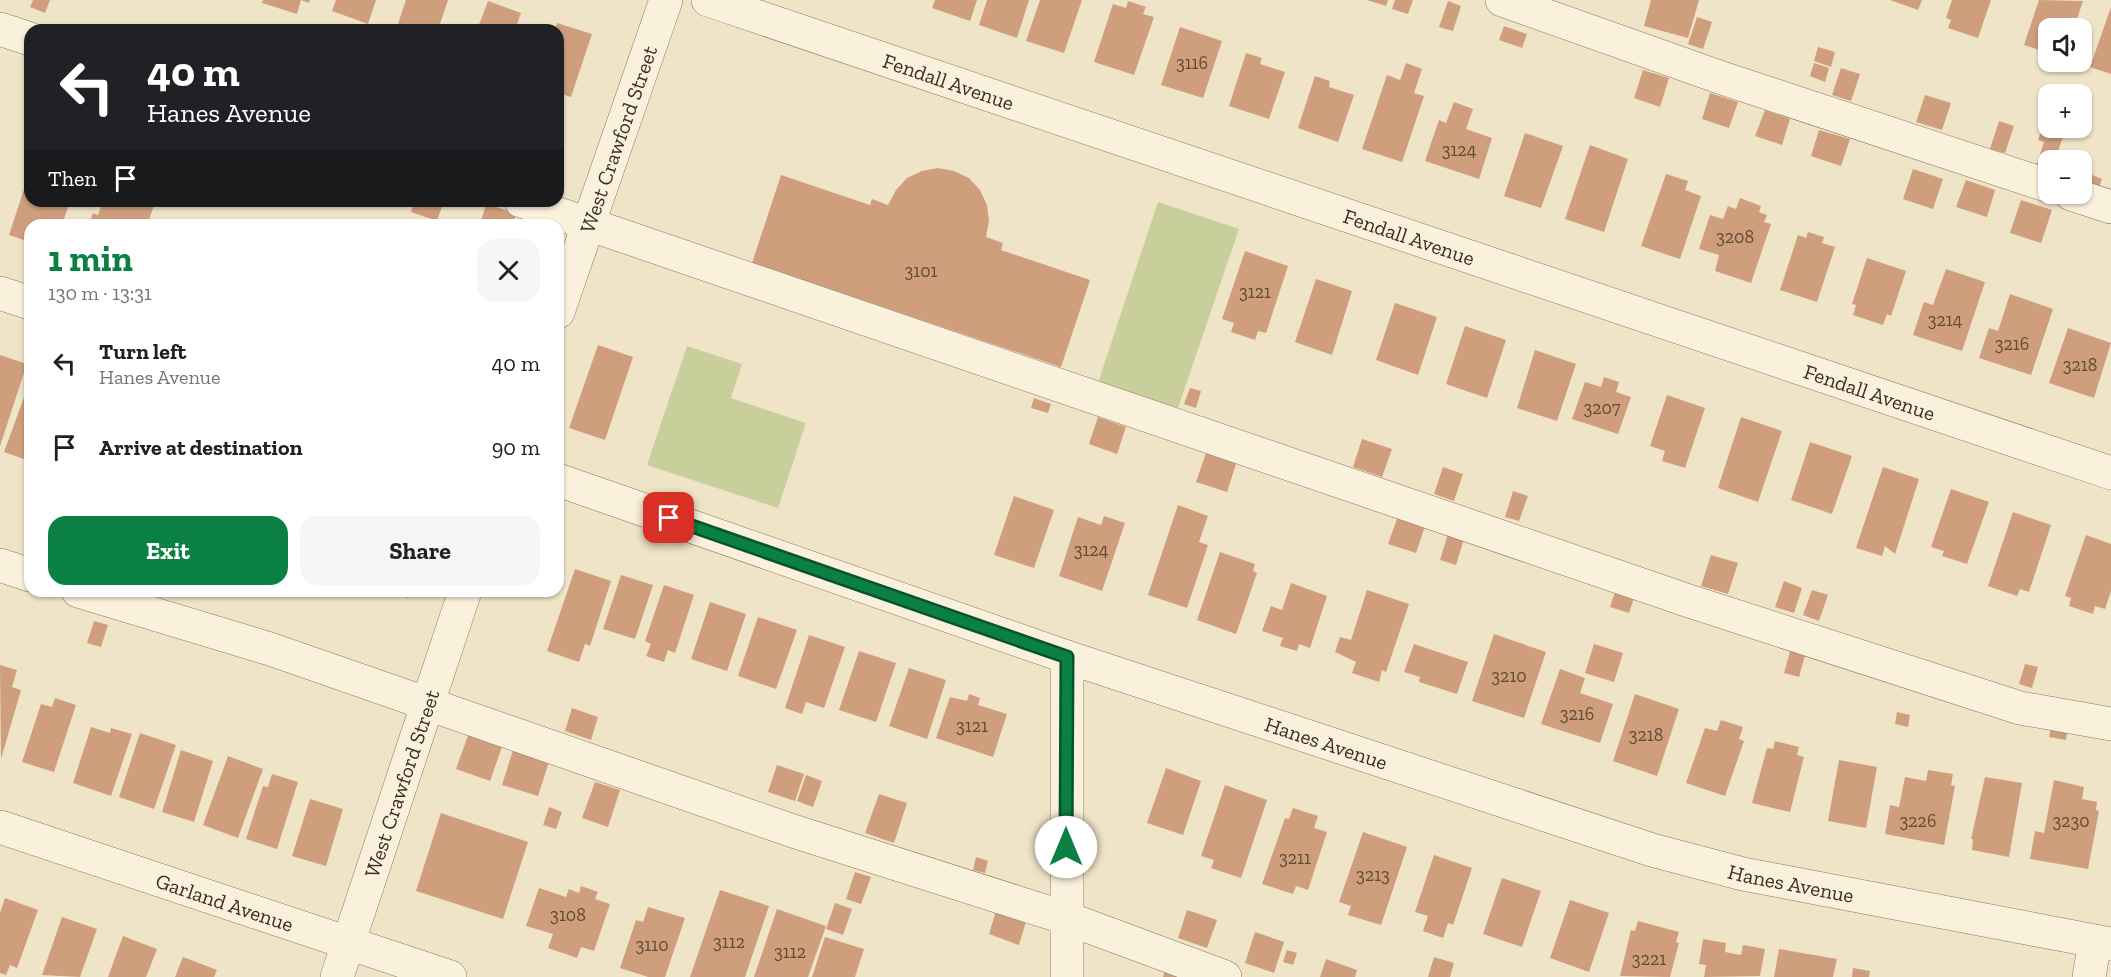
<!DOCTYPE html>
<html lang="en">
<head>
<meta charset="utf-8">
<style>
  body { margin:0; font-family:"Zilla Slab",serif; background:#f6f6f6; color:#202124; height:100vh; display:flex; flex-direction:column; font-size:22px; white-space:nowrap }
  * { box-sizing:border-box; margin:0 }
  p { font-size:20px; color:#757577 }
  .icon { flex:none; width:33px; height:33px; fill:none; stroke:currentColor; stroke-width:2; stroke-linecap:round; stroke-linejoin:round }
  .map { position:relative; flex:1; overflow:hidden }
  .sheet { position:absolute; left:24px; top:219px; width:540px; height:378px; display:flex; flex-direction:column; background:#fff; border-radius:18px; box-shadow:0 2px 4px #0004 }
  .sheet>* { flex:none }
  .banner { position:absolute; left:24px; top:24px; width:540px; height:183px; border-radius:18px; box-shadow:0 2px 4px #0004; background:#202124; color:#fff; overflow:hidden }
  .tools { position:absolute; left:2038px; top:18px; display:grid; gap:12px }
  .tools a { display:grid; place-items:center; width:54px; height:54px; border-radius:12px; background:#fff; box-shadow:0 2px 4px #0004; font-size:30px }
  .pin { position:absolute; display:grid; place-items:center; width:51px; height:51px; color:#fff; margin:-26px; border-radius:12px; box-shadow:0 3px 9px #0006 }
  .me { position:absolute; width:66px; margin:-33px; rotate:0deg; stroke-linejoin:round; filter:drop-shadow(0 0 4px #0008) }
  .turn { display:flex; align-items:center; gap:21px; height:126px; padding:0 24px; font-size:27px }
  .turn .icon { width:78px; height:78px; stroke-width:2.5 }
  .turn b { display:block; font-size:42px; line-height:51px }
  .then { display:flex; align-items:center; height:57px; padding:0 24px; background:#0003; gap:12px; font-size:22px }
  .round { display:grid; place-items:center; flex:none; width:63px; height:63px; border-radius:18px; background:#f6f6f6 }
  .head { display:flex; align-items:center; justify-content:space-between; height:102px; padding:0 24px }
  h1 { font-size:36px; font-weight:700; line-height:45px; color:#0b8043 }
  .primary-button { display:flex; gap:12px; margin-top:auto; padding:12px 24px }
  .primary-button a { flex:1; height:69px; border-radius:18px; background:#0b8043; color:#fff; font-size:24px; font-weight:700; line-height:69px; text-align:center }
  .primary-button a+a { background:#f6f6f6; color:#202124 }
  ul { padding:0; list-style:none }
  li { display:flex; align-items:center; gap:18px; height:84px; padding:0 24px }
  li div { flex:1 }
  li b { display:block; font-size:22px }
  li em { font-style:normal }
  .map>svg:first-child { display:block }
  .green { fill:#c9cf9b }
  .building { fill:#cf9f7d }
  .lines { fill:none; stroke-linecap:round; stroke-linejoin:round }
  .minor-casing { stroke:#8d765c; stroke-width:34 }
  .minor { stroke:#faf1dc; stroke-width:33 }
  .route-casing { stroke:#07532c; stroke-width:15 }
  .route { stroke:#0b8043; stroke-width:10 }
  .labels { text-anchor:middle; dominant-baseline:central; stroke-width:4.5; stroke-linejoin:round; paint-order:stroke }
  .number-label { font-size:18px; fill:#624a37 }
  .street-label { font-size:21px; fill:#3d2e20; stroke:#f7eed8 }
</style>
</head>
<body>
<div class="map">
<svg width="2111" height="977" viewBox="0 0 2111 977">
  <rect width="100%" height="100%" fill="#f0e4c8"/>
  <g class="green">
    <polygon points="1158,202 1239,229 1176,414 1096,389"/>
    <polygon points="687,346 742,364 731,398 806,423 778,508 647,465"/>
  </g>
  <g class="building">
    <polygon points="33,0 50,0 45,13 30,7"/>
    <polygon points="263,0 310,0 309,3 301,0 297,14 262,3"/>
    <polygon points="336,0 376,0 368,24 332,11"/>
    <polygon points="406,0 448,0 438,30 396,30"/>
    <polygon points="935,0 977,0 970,21 932,8"/>
    <polygon points="987,0 1029,0 1017,38 979,25"/>
    <polygon points="1040,0 1082,0 1064,53 1026,41"/>
    <polygon points="1367,0 1388,0 1386,6"/>
    <polygon points="1395,0 1413,0 1408,14 1392,9"/>
    <polygon points="1651,0 1699,0 1688,38 1644,26"/>
    <polygon points="1890,0 1922,0 1918,10"/>
    <polygon points="1952,0 1991,0 1978,38 1948,28 1951,20 1946,18"/>
    <polygon points="2039,0 2083,1 2074,28 2049,28 2049,53 2024,45"/>
    <polygon points="488,1 521,13 515,30 477,30"/>
    <polygon points="1128,1 1146,7 1143,14 1154,17 1134,75 1094,62 1113,4 1126,8"/>
    <polygon points="1448,1 1461,6 1453,31 1439,27"/>
    <polygon points="2111,7 2111,74 2090,67"/>
    <polygon points="1697,17 1712,22 1703,49 1688,44"/>
    <polygon points="557,23 592,34 571,97 558,93 558,30 555,30"/>
    <polygon points="1504,26 1527,34 1522,48 1499,40"/>
    <polygon points="1180,27 1222,41 1203,98 1161,85"/>
    <polygon points="1818,47 1835,52 1831,67 1814,61"/>
    <polygon points="1246,53 1262,58 1260,64 1285,72 1269,119 1229,106"/>
    <polygon points="1406,63 1422,69 1414,93 1424,96 1402,162 1362,149 1387,75 1400,80"/>
    <polygon points="1814,63 1829,68 1825,82 1810,76"/>
    <polygon points="1841,68 1860,74 1851,101 1832,95"/>
    <polygon points="1643,70 1669,78 1660,107 1634,98"/>
    <polygon points="1315,76 1330,81 1329,87 1354,95 1338,142 1298,128"/>
    <polygon points="1710,93 1738,102 1729,128 1702,119"/>
    <polygon points="1925,95 1951,103 1942,130 1916,122"/>
    <polygon points="1454,102 1473,109 1466,129 1492,138 1479,179 1425,161 1439,120 1446,123"/>
    <polygon points="1765,110 1790,119 1782,145 1755,136"/>
    <polygon points="2046,118 2049,119 2049,128 2066,128 2055,160 2049,160 2049,172 2036,167 2044,142 2038,140"/>
    <polygon points="1999,121 2014,126 2005,153 1990,149"/>
    <polygon points="1819,130 1850,139 1841,166 1811,156"/>
    <polygon points="1525,133 1563,146 1541,208 1504,196"/>
    <polygon points="1590,145 1628,159 1604,232 1565,219"/>
    <polygon points="938,168 954,171 969,178 980,190 987,205 989,221 986,237 1003,243 1001,250 1090,280 1061,367 752,263 781,175 870,205 872,199 888,205 896,190 907,178 922,171"/>
    <polygon points="1913,169 1943,179 1933,209 1903,199"/>
    <polygon points="30,171 30,201 70,201 62,225 30,225 30,242 9,235"/>
    <polygon points="1666,174 1688,181 1685,190 1701,196 1680,259 1641,246"/>
    <polygon points="2090,174 2102,179 2098,190 2086,186"/>
    <polygon points="1966,180 1995,190 1987,217 1956,207"/>
    <polygon points="1740,198 1761,206 1759,212 1767,215 1764,222 1771,224 1751,283 1715,271 1719,255 1699,249 1710,215 1723,219 1728,206 1736,209"/>
    <polygon points="2021,200 2052,210 2041,243 2010,233"/>
    <polygon points="103,201 150,201 155,203 147,225 89,225 93,213 98,215"/>
    <polygon points="415,201 444,201 437,221 411,212"/>
    <polygon points="486,204 516,213 513,225 480,225"/>
    <polygon points="1808,232 1824,237 1822,243 1835,247 1817,302 1780,290 1798,235 1806,238"/>
    <polygon points="1245,251 1288,266 1266,333 1258,331 1255,340 1231,332 1234,323 1222,319"/>
    <polygon points="1867,258 1906,271 1891,316 1887,314 1883,325 1853,315 1856,305 1852,304"/>
    <polygon points="1946,269 1985,282 1962,351 1913,335 1924,302 1933,305"/>
    <polygon points="1316,279 1352,291 1332,355 1295,342"/>
    <polygon points="2010,294 2053,309 2031,375 1979,358 1989,328 1998,331"/>
    <polygon points="1395,303 1437,317 1418,375 1376,360"/>
    <polygon points="1465,326 1506,340 1487,398 1446,384"/>
    <polygon points="2068,328 2111,343 2094,398 2049,383"/>
    <polygon points="598,345 633,357 605,440 569,428"/>
    <polygon points="1535,350 1576,364 1557,421 1517,408"/>
    <polygon points="0,355 27,364 0,446"/>
    <polygon points="1604,377 1619,382 1616,392 1631,397 1618,434 1572,419 1585,382 1601,387"/>
    <polygon points="30,381 30,459 29,461 4,452"/>
    <polygon points="1190,388 1201,391 1196,408 1184,404"/>
    <polygon points="1667,395 1705,408 1685,468 1662,461 1665,451 1650,446"/>
    <polygon points="1034,398 1051,404 1048,413 1031,408"/>
    <polygon points="1098,417 1126,427 1117,454 1089,444"/>
    <polygon points="1741,417 1782,431 1758,502 1718,488"/>
    <polygon points="1362,439 1392,449 1382,477 1353,467"/>
    <polygon points="1810,442 1852,456 1832,514 1791,500"/>
    <polygon points="1208,447 1238,458 1227,492 1196,482"/>
    <polygon points="1443,467 1463,474 1454,501 1434,494"/>
    <polygon points="1883,467 1919,479 1895,554 1885,546 1882,556 1856,548"/>
    <polygon points="1951,489 1989,502 1967,564 1942,556 1944,551 1931,547"/>
    <polygon points="1513,491 1528,496 1519,521 1505,517"/>
    <polygon points="1014,496 1054,510 1034,568 994,555"/>
    <polygon points="1178,505 1208,516 1199,542 1208,545 1187,608 1148,595"/>
    <polygon points="2013,512 2051,525 2029,592 2020,589 2017,596 1988,586"/>
    <polygon points="1104,516 1125,523 1102,591 1059,576 1078,517 1101,525"/>
    <polygon points="1398,516 1425,526 1416,553 1388,544"/>
    <polygon points="1448,534 1464,539 1456,565 1440,560"/>
    <polygon points="2086,535 2111,544 2111,591 2105,609 2095,606 2093,614 2069,606 2071,598 2065,596"/>
    <polygon points="1220,552 1255,564 1253,571 1257,573 1236,634 1197,620"/>
    <polygon points="1711,555 1738,563 1728,594 1701,586"/>
    <polygon points="575,569 611,581 590,646 585,644 579,662 547,651"/>
    <polygon points="621,575 653,585 635,639 603,629"/>
    <polygon points="1784,581 1802,588 1794,613 1775,607"/>
    <polygon points="1291,583 1327,596 1310,648 1299,644 1297,651 1280,646 1283,638 1262,631 1271,606 1282,610"/>
    <polygon points="664,585 694,595 675,653 668,650 664,662 646,656 651,644 645,641"/>
    <polygon points="1367,590 1409,604 1386,672 1382,670 1379,682 1352,673 1356,662 1335,652 1340,637 1351,640"/>
    <polygon points="1812,590 1828,595 1819,621 1803,615"/>
    <polygon points="389,591 410,591 408,598"/>
    <polygon points="1615,592 1634,598 1629,613 1610,607"/>
    <polygon points="710,602 746,614 727,671 691,659"/>
    <polygon points="758,617 797,630 776,689 738,676"/>
    <polygon points="94,621 108,625 101,647 87,643"/>
    <polygon points="1494,634 1546,652 1524,718 1472,701"/>
    <polygon points="809,635 845,647 824,708 806,702 802,714 785,708"/>
    <polygon points="1414,644 1468,662 1457,694 1419,682 1420,677 1404,672"/>
    <polygon points="1594,644 1623,653 1614,682 1585,673"/>
    <polygon points="1791,648 1806,652 1799,677 1784,673"/>
    <polygon points="859,651 896,663 876,722 839,710"/>
    <polygon points="2025,664 2038,667 2032,688 2019,684"/>
    <polygon points="0,665 17,670 12,687 21,690 1,759"/>
    <polygon points="909,668 946,680 927,739 889,726"/>
    <polygon points="1560,669 1585,678 1580,693 1613,704 1600,743 1541,724"/>
    <polygon points="969,694 980,698 978,705 1007,714 993,757 936,738 950,697 967,701"/>
    <polygon points="1635,694 1679,709 1657,776 1613,761"/>
    <polygon points="55,698 76,705 54,772 22,762 41,704 52,707"/>
    <polygon points="572,708 598,717 591,740 565,731"/>
    <polygon points="1897,712 1910,715 1908,727 1895,724"/>
    <polygon points="2053,716 2069,719 2066,740 2049,737"/>
    <polygon points="1721,720 1743,727 1739,739 1744,741 1725,796 1686,783 1705,728 1717,731"/>
    <polygon points="91,727 110,733 111,728 132,734 111,796 73,783"/>
    <polygon points="470,730 504,741 490,781 456,769"/>
    <polygon points="140,733 176,745 154,809 119,797"/>
    <polygon points="1775,741 1799,747 1797,755 1804,757 1790,812 1752,803 1767,748 1773,749"/>
    <polygon points="514,747 550,759 538,796 502,785"/>
    <polygon points="181,750 213,761 194,822 162,812"/>
    <polygon points="228,756 263,769 238,838 203,825"/>
    <polygon points="1839,760 1877,767 1866,828 1828,821"/>
    <polygon points="777,765 804,774 795,801 768,792"/>
    <polygon points="1166,768 1201,781 1183,835 1147,823"/>
    <polygon points="1928,770 1953,774 1951,785 1955,786 1944,845 1885,834 1890,805 1899,807 1905,777 1926,781"/>
    <polygon points="272,774 298,782 277,849 246,839 263,786 268,787"/>
    <polygon points="806,775 822,781 813,807 797,801"/>
    <polygon points="1985,777 2022,783 2009,857 1972,850 1973,839 1971,839"/>
    <polygon points="2054,780 2084,787 2082,799 2097,802 2096,810 2099,811 2088,869 2030,859 2035,831 2044,833"/>
    <polygon points="595,782 620,790 608,827 582,818"/>
    <polygon points="1225,785 1267,800 1241,878 1211,868 1214,860 1201,856"/>
    <polygon points="879,794 907,803 894,843 865,833"/>
    <polygon points="310,799 343,809 326,866 292,856"/>
    <polygon points="549,807 562,812 556,829 543,825"/>
    <polygon points="1293,808 1318,816 1314,828 1327,832 1308,890 1296,886 1293,894 1262,884 1285,818 1289,819"/>
    <polygon points="441,813 528,842 503,919 416,891"/>
    <polygon points="1363,832 1407,847 1381,925 1348,915 1351,906 1339,902"/>
    <polygon points="1434,855 1472,868 1453,925 1448,923 1443,938 1423,931 1428,916 1415,912"/>
    <polygon points="976,857 988,861 985,873 973,870"/>
    <polygon points="855,872 871,877 861,904 846,899"/>
    <polygon points="1502,878 1541,891 1522,947 1483,934"/>
    <polygon points="581,886 598,892 595,899 610,904 594,951 581,947 577,958 548,948 553,934 526,926 539,888 566,897 569,889 579,893"/>
    <polygon points="720,890 769,906 745,977 690,977"/>
    <polygon points="5,898 38,910 17,968 10,965 6,975 0,973 0,913"/>
    <polygon points="1570,900 1609,913 1589,972 1550,958"/>
    <polygon points="835,903 852,909 843,935 826,929"/>
    <polygon points="648,907 685,918 665,977 648,977 620,968 636,920 643,922"/>
    <polygon points="997,908 1027,918 1019,945 989,934"/>
    <polygon points="777,909 826,926 808,977 754,977"/>
    <polygon points="1187,910 1217,920 1207,948 1178,938"/>
    <polygon points="62,917 97,929 80,977 42,975"/>
    <polygon points="1638,921 1679,932 1676,942 1679,943 1670,977 1620,976 1631,930 1635,931"/>
    <polygon points="1255,932 1284,942 1274,973 1245,963"/>
    <polygon points="123,936 157,949 146,977 108,977"/>
    <polygon points="825,937 864,949 855,977 812,977"/>
    <polygon points="1703,939 1726,943 1725,952 1741,955 1743,945 1765,949 1760,976 1704,977 1706,965 1699,964"/>
    <polygon points="1779,949 1837,959 1833,977 1774,977"/>
    <polygon points="1287,950 1297,953 1293,965 1283,962"/>
    <polygon points="183,957 217,970 214,977 175,977"/>
    <polygon points="1434,957 1454,963 1450,977 1428,977"/>
    <polygon points="1326,959 1357,970 1355,977 1320,977"/>
    <polygon points="1853,968 1870,971 1869,977 1852,977"/>
    <polygon points="1165,970 1182,977 1163,977"/>
  </g>
  <g class="lines">
    <g class="minor-casing">
      <g id="minor">
        <path id="s1" d="M708 0 2111 473"/>
        <polyline points="1502,0 1722,78 2049,186"/>
        <polyline points="0,29 30,39"/>
        <polyline points="2071,194 2111,207"/>
        <polyline points="521,201 1689,601 2020,708 2111,724"/>
        <polyline points="0,293 30,303"/>
        <path id="s2" d="M558 312 666 0"/>
        <path id="s3" d="M558 480 1067 657 1652 850 1743 874 2111 944"/>
        <polyline points="0,565 30,575"/>
        <polyline points="78,591 270,649 793,831 1066,918 1225,977"/>
        <polyline points="1067,657 1067,977"/>
        <path id="s4" d="M0 827 450 977"/>
        <path id="s5" d="M337 977 465 591"/>
        <polyline points="2089,977 2095,942"/>
      </g>
    </g>
    <use href="#minor" class="minor"/>
  </g>
  <g class="lines">
    <g class="route-casing">
      <polyline id="route" points="669,518 1067,657 1066,847"/>
    </g>
    <use href="#route" class="route"/>
  </g>
  <g class="labels">
    <g class="number-label">
      <text x="1192" y="63">3116</text>
      <text x="1459" y="150">3124</text>
      <text x="1735" y="237">3208</text>
      <text x="921" y="271">3101</text>
      <text x="1255" y="292">3121</text>
      <text x="1945" y="320">3214</text>
      <text x="2012" y="344">3216</text>
      <text x="2080" y="365">3218</text>
      <text x="1602" y="408">3207</text>
      <text x="1091" y="550">3124</text>
      <text x="1509" y="676">3210</text>
      <text x="1577" y="714">3216</text>
      <text x="972" y="726">3121</text>
      <text x="1646" y="735">3218</text>
      <text x="1918" y="821">3226</text>
      <text x="2071" y="821">3230</text>
      <text x="1295" y="858">3211</text>
      <text x="1373" y="875">3213</text>
      <text x="568" y="915">3108</text>
      <text x="729" y="942">3112</text>
      <text x="652" y="945">3110</text>
      <text x="790" y="952">3112</text>
      <text x="1649" y="959">3221</text>
    </g>
    <g class="street-label">
      <text stroke="none"><textPath href="#s1" startOffset="254">Fendall Avenue</textPath></text>
      <text stroke="none"><textPath href="#s2" startOffset="183">West Crawford Street</textPath></text>
      <text stroke="none"><textPath href="#s1" startOffset="740">Fendall Avenue</textPath></text>
      <text stroke="none"><textPath href="#s1" startOffset="1226">Fendall Avenue</textPath></text>
      <text stroke="none"><textPath href="#s3" startOffset="812">Hanes Avenue</textPath></text>
      <text stroke="none"><textPath href="#s5" startOffset="204">West Crawford Street</textPath></text>
      <text stroke="none"><textPath href="#s3" startOffset="1298">Hanes Avenue</textPath></text>
      <text stroke="none"><textPath href="#s4" startOffset="237">Garland Avenue</textPath></text>
    </g>
  </g>
</svg>
<div class="tools">
<a><svg class="icon" aria-label="sound" viewBox="0 0 24 24"><path d="M4 9h4l5-4v14l-5-4H4zM17 9q2 3 0 6"/></svg></a>
<a>+</a>
<a>−</a>
</div>
<div class="pin" style="left:669px;top:518px;background:#d93025"><svg class="icon" aria-label="arrive" viewBox="0 0 24 24"><path d="M6 21V4h12l-3 4 3 4H6"/></svg></div>
<svg class="me" style="left:1066px;top:847px" viewBox="-20 -20 40 40"><circle r="19" fill="#fff"/><path d="M0-13L10 11 0 6-10 11z" fill="#0b8043"/></svg>
<div class="banner">
<div class="turn"><svg class="icon" aria-label="left" viewBox="0 0 24 24"><path d="M17 20v-9H6M10 6l-5 5 5 5"/></svg><div><b>40 m</b>Hanes Avenue</div></div>
<div class="then">Then<svg class="icon" aria-label="arrive" viewBox="0 0 24 24"><path d="M6 21V4h12l-3 4 3 4H6"/></svg></div>
</div>
<section class="sheet">
<div class="head"><div><h1>1 min</h1><p>130 m · 13:31</p></div><a class="round"><svg class="icon" aria-label="close" viewBox="0 0 24 24"><path d="M6 6l12 12M18 6L6 18"/></svg></a></div>
<ul>
<li><svg class="icon" aria-label="left" viewBox="0 0 24 24"><path d="M17 20v-9H6M10 6l-5 5 5 5"/></svg><div><b>Turn left</b><p>Hanes Avenue</p></div><em>40 m</em></li>
<li><svg class="icon" aria-label="arrive" viewBox="0 0 24 24"><path d="M6 21V4h12l-3 4 3 4H6"/></svg><div><b>Arrive at destination</b></div><em>90 m</em></li>
</ul>
<div class="primary-button"><a>Exit</a><a>Share</a></div>
</section>
</div>
</body>
</html>
